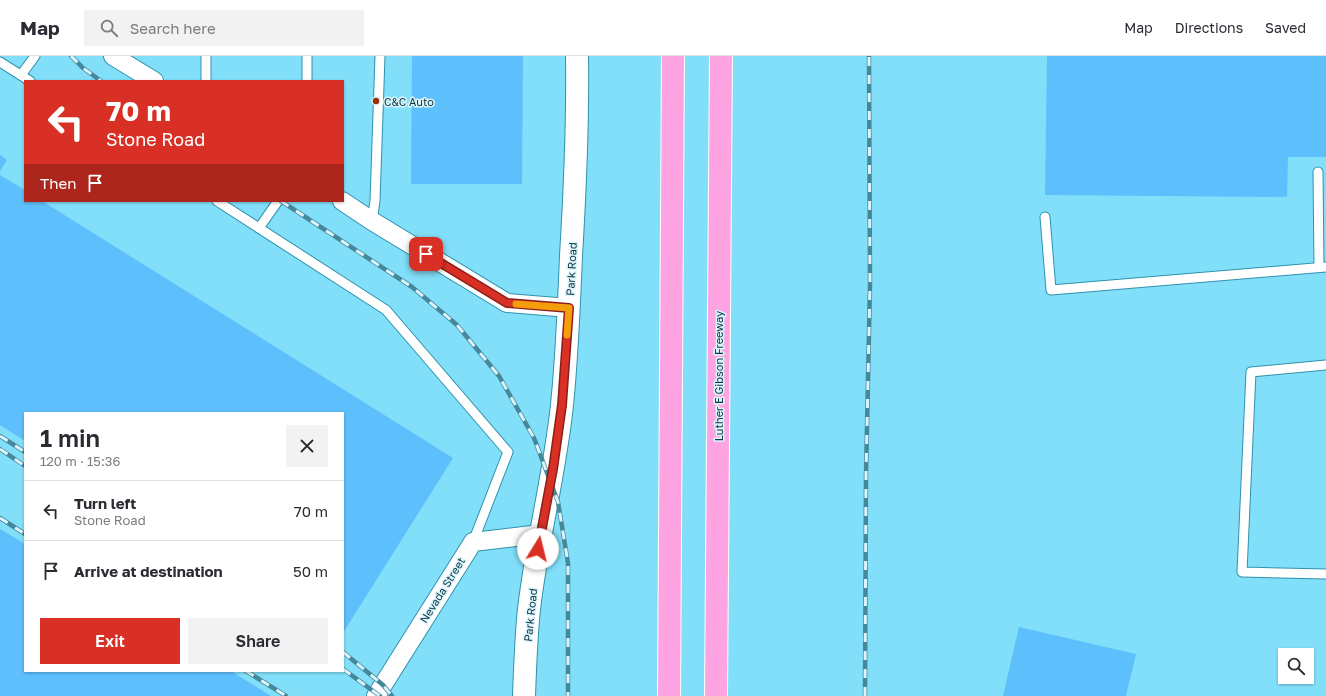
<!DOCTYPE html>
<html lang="en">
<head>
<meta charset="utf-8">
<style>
  body { margin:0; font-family:"Golos Text",sans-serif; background:#f2f2f3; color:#2b2b33; height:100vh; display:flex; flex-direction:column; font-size:15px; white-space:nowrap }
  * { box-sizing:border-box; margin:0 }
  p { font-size:13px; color:#7c7c81 }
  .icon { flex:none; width:22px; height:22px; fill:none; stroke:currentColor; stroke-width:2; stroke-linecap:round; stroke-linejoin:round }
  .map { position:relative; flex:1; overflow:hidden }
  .details { position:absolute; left:24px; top:356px; width:320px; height:260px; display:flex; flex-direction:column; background:#fff; border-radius:0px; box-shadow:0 1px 3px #0004 }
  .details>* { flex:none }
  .top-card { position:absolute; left:24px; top:24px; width:320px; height:122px; border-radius:0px; box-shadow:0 1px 3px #0004; background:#d93025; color:#fff; overflow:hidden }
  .tools { position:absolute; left:1278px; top:592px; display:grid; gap:8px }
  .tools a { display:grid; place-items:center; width:36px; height:36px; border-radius:0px; background:#fff; box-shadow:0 1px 3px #0004; font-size:20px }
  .pin { position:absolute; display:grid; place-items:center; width:34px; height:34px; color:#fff; margin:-17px; border-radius:8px; box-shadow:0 2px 6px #0006 }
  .me { position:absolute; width:44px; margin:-22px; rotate:9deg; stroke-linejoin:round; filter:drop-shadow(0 0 3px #0008) }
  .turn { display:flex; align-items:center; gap:14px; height:84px; padding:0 16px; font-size:18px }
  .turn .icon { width:52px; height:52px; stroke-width:2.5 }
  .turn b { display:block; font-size:28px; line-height:34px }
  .then { display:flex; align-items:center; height:38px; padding:0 16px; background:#0003; gap:8px; font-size:15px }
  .round { display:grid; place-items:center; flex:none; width:42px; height:42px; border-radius:0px; background:#f2f2f3 }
  .head { display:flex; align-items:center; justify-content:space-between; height:68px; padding:0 16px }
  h1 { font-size:24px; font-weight:600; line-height:30px }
  .action { display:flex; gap:8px; margin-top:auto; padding:8px 16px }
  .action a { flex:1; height:46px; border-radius:0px; background:#d93025; color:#fff; font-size:16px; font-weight:600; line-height:46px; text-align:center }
  .action a+a { background:#f2f2f3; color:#2b2b33 }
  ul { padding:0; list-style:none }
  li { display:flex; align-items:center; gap:12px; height:60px; padding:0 16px; border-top:1px solid #e1e1e2 }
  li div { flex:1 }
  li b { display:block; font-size:15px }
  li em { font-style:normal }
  header { display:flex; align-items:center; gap:24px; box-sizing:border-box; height:56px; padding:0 20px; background:#fff; border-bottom:1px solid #e1e1e2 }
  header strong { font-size:19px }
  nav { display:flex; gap:22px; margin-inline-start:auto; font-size:14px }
  .search { width:280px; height:36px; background:#f2f2f3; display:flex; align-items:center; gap:10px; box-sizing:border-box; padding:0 14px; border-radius:0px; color:#7c7c81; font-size:15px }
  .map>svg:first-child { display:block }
  .building { fill:#5dbffc }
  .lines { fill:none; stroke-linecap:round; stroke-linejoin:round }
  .lane-casing { stroke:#2f92ab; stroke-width:11 }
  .street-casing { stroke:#2f92ab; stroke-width:20 }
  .secondary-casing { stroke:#2f92ab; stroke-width:24 }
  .highway-casing { stroke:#fff; stroke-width:24 }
  .lane { stroke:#fff; stroke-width:9 }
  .street { stroke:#fff; stroke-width:18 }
  .secondary { stroke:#fff; stroke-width:22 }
  .highway { stroke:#fea4e3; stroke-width:22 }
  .rail-casing { stroke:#46889b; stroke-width:4.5 }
  .rail { stroke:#dcf5fd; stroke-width:3; stroke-dasharray:9; stroke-linecap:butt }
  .route-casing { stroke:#8d1f18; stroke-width:10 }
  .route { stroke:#d93025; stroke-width:7 }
  .slow { stroke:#f59e0b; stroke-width:7 }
  .poi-dot { fill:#963105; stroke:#dcf5fd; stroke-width:1.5 }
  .labels { text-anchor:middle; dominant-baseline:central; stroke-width:3; stroke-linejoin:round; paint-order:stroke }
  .poi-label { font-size:11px; fill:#0d3641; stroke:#dcf5fd; text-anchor:start }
  .street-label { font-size:11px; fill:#0d3641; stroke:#dcf5fd }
</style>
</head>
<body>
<header>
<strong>Map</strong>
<div class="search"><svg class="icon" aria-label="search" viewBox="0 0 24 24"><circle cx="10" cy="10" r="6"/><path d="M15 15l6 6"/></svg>Search here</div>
<nav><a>Map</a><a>Directions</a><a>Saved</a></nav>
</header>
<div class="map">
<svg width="1326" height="640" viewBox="0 0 1326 640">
  <rect width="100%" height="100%" fill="#82dffa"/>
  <g class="building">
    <polygon points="412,0 523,0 522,128 411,128"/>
    <polygon points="1047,0 1326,0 1326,101 1288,101 1287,141 1045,139"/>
    <polygon points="0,99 7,104 0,115"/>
    <polygon points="0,119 25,134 25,145 42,145 453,402 343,577 343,357 25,357 25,385 0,369"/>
    <polygon points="0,473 25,488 25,615 231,615 271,640 0,640"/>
    <polygon points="1019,571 1136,598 1126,640 1003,640"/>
  </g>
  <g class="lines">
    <g class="lane-casing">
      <g id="lane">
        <polyline points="0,6 30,25"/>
        <polyline points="21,19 35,0"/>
        <polyline points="206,25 206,0"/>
        <polyline points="307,25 307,0"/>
        <polyline points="1318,116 1319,211"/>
        <polyline points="217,145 386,254 508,396 473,486"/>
        <polyline points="1045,161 1051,234 1326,211"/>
        <polyline points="372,165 375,145 380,0"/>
        <polyline points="259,172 278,145"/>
        <polyline points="1326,309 1251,316 1242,516 1326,518"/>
      </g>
    </g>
    <g class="street-casing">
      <g id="street">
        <polyline points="113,0 154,25"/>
        <polyline points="342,145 372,165 507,247 569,252"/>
        <polyline points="376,640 473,486 541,478"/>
      </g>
    </g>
    <g class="secondary-casing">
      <path id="secondary" d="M524 640C525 611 526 582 529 553 537 484 555 417 562 349 567 300 569 250 571 200 575 134 578 67 577 0"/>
    </g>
    <g class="highway-casing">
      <g id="highway">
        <polyline points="669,640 673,0"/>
        <polyline points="716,640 721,0"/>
      </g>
    </g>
    <use href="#lane" class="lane"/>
    <use href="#street" class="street"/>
    <use href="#secondary" class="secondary"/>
    <use href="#highway" class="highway"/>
    <g class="rail-casing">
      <g id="rail">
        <polyline points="71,0 83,12 101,25"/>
        <polyline points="281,145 412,231 457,269 499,320 534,382 558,446 568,507 568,640"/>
        <polyline points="0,380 25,396"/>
        <polyline points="0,393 25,410"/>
        <polyline points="0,462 25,478"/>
        <polyline points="343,596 383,629 392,640"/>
        <polyline points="343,613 380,640"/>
        <polyline points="246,615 286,640"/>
        <polyline points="865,640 866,419 870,228 869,0"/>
      </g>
    </g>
    <use href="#rail" class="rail"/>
  </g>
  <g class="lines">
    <g class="route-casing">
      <polyline id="route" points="426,198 507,247 569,252 562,349 553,413 538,493"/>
    </g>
    <use href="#route" class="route"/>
    <polyline class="slow" points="516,248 569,252 567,279"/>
  </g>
  <circle class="poi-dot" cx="376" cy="45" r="4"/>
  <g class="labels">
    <g class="poi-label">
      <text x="384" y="45">C&amp;C Auto</text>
    </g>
    <g class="street-label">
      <text transform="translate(571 213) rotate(-87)">Park Road</text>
      <text transform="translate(718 320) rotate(-90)">Luther E Gibson Freeway</text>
      <text transform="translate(442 534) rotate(-58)">Nevada Street</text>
      <text transform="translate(530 559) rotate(-84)">Park Road</text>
    </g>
  </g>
</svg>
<div class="tools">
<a><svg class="icon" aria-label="search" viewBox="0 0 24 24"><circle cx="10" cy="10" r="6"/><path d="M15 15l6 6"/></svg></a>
</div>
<div class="pin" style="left:426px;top:198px;background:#d93025"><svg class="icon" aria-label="arrive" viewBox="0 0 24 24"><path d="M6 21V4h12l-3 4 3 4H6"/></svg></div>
<svg class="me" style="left:538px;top:493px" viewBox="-20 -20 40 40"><circle r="19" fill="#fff"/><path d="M0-13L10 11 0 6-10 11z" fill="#d93025"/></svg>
<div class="top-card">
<div class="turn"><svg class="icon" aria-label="left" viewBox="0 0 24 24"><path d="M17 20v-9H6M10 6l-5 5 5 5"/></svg><div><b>70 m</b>Stone Road</div></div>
<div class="then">Then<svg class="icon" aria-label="arrive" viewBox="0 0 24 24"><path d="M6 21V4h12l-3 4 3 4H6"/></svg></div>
</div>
<section class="details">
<div class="head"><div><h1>1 min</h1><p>120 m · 15:36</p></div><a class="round"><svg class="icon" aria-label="close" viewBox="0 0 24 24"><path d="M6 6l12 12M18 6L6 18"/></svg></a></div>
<ul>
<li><svg class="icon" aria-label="left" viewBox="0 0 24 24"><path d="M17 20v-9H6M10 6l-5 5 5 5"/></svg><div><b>Turn left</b><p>Stone Road</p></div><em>70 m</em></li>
<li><svg class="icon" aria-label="arrive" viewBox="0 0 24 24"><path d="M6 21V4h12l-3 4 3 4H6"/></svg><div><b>Arrive at destination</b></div><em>50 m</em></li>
</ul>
<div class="action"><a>Exit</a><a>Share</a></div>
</section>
</div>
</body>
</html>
